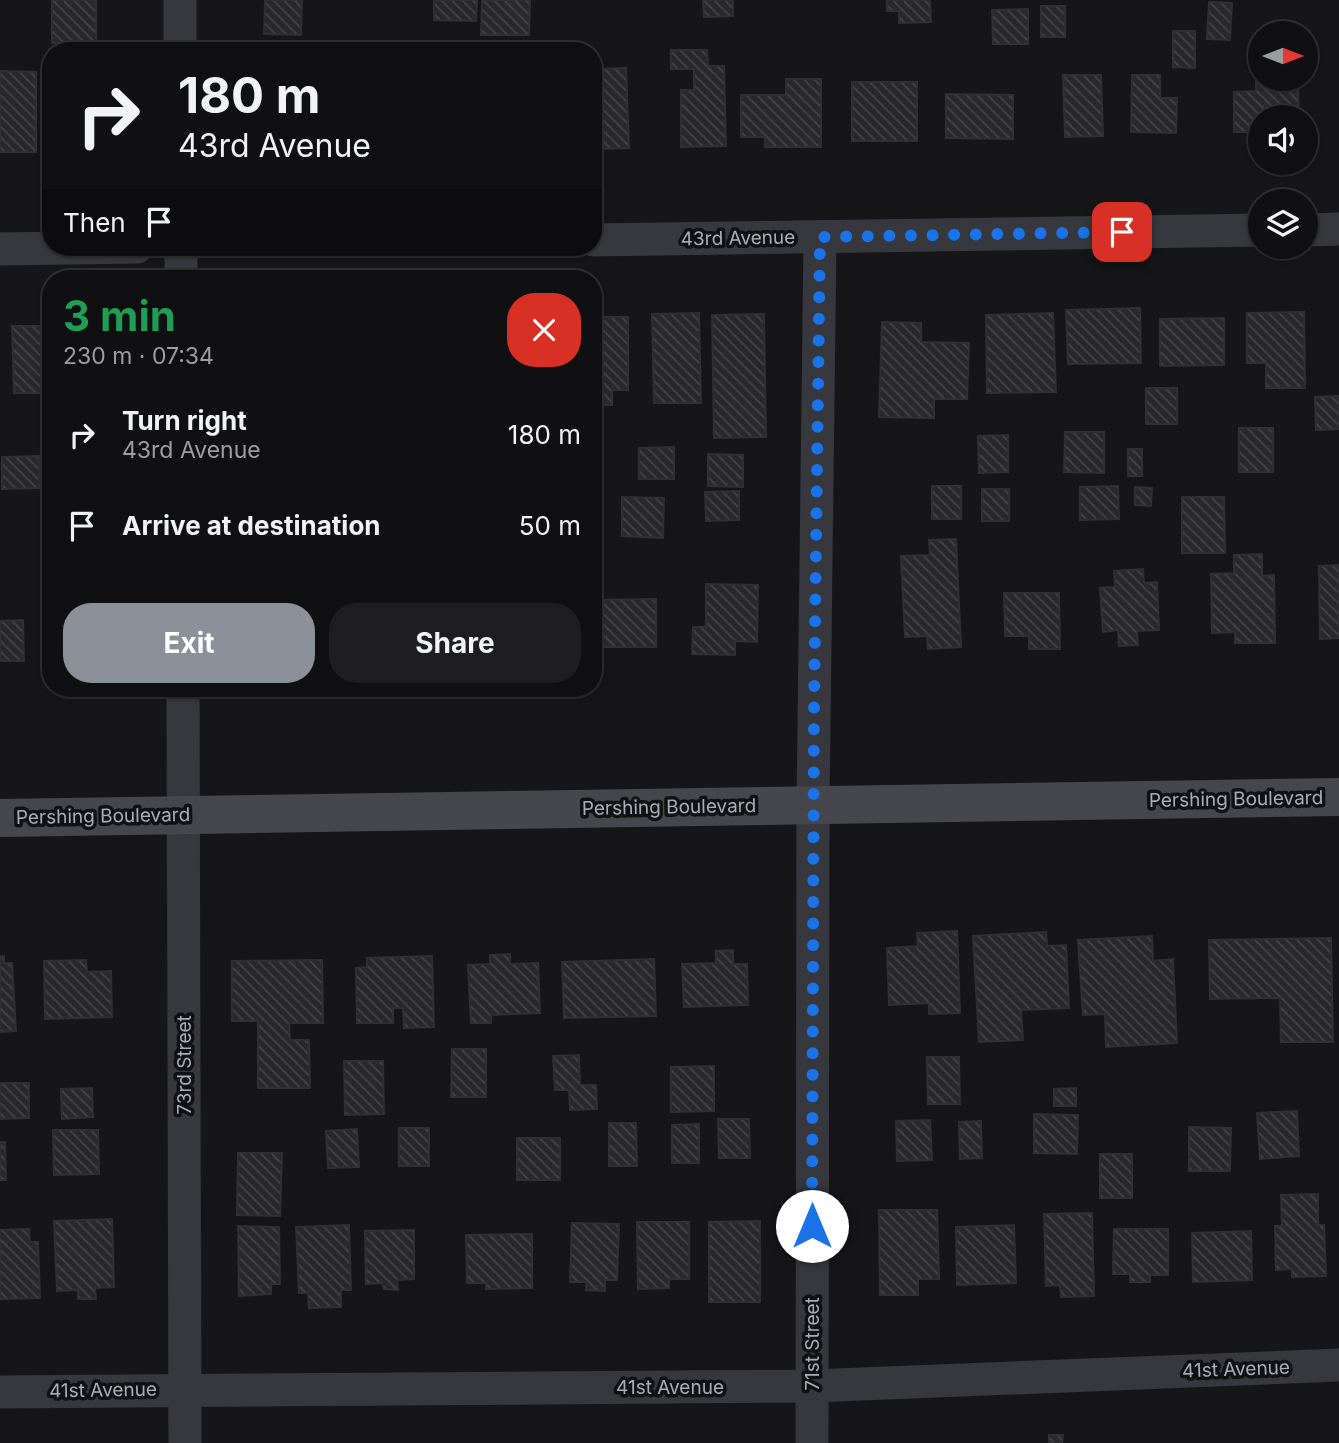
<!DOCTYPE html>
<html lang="en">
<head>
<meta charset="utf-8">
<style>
  body { margin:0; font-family:Inter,sans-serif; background:#1e1e20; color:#f1f3f6; height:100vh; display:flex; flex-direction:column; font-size:26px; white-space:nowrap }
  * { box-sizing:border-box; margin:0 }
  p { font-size:23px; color:#9c9d9f }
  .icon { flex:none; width:38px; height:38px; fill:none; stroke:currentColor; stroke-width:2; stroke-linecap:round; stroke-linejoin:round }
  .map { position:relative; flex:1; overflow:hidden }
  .details { position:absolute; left:42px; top:270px; width:560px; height:427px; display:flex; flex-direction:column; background:#101012; border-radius:28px; box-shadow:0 2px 5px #0004,0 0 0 2px #303032 }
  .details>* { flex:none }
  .guide { position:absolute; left:42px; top:42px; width:560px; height:214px; border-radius:28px; box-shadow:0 2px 5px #0004,0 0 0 2px #303032; background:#101012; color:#f1f3f6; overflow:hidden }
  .needle { width:46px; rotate:90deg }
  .tools { position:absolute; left:1248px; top:21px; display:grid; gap:14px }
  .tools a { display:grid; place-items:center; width:70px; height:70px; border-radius:50%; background:#101012; box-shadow:0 2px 5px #0004,0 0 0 2px #303032; font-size:35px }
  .pin { position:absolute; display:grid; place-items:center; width:60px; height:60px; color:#fff; margin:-30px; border-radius:14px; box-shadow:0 4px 10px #0006 }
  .me { position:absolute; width:77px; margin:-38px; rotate:0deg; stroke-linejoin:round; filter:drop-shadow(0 0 5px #0008) }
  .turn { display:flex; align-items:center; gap:24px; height:147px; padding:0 21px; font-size:32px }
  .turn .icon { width:91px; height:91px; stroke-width:2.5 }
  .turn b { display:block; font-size:49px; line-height:60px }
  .then { display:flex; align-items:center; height:66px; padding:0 21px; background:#0003; gap:14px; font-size:26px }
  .round { display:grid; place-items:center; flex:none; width:74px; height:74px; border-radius:28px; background:#1e1e20 }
  .head { display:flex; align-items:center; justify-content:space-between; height:119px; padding:0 21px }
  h1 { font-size:42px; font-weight:700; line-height:52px; color:#1e9e55 }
  .button { display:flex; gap:14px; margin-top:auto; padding:14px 21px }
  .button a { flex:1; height:80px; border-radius:28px; background:#8c9099; color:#fff; font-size:28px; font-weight:700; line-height:80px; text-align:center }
  .button a+a { background:#1e1e20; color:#f1f3f6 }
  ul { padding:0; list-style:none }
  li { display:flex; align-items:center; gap:21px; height:91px; padding:0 21px }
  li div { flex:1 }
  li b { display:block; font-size:26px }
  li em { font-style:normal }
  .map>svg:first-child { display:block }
  .building { fill:url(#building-back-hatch); stroke:#303034; stroke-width:2 }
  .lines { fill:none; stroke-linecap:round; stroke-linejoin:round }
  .street { stroke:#37383d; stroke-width:33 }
  .secondary { stroke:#45474d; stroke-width:38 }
  .route { stroke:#1a73e8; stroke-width:12; stroke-dasharray:0 21.6 }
  .labels { text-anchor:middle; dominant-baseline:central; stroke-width:7; stroke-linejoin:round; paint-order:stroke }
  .street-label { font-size:19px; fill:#a8adb8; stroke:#111113 }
</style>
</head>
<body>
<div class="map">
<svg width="1339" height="1443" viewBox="0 0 1339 1443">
  <defs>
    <pattern id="building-back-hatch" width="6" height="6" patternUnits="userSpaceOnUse" patternTransform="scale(1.75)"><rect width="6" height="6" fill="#29292c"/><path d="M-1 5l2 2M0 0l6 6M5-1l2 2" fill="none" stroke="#454548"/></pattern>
  </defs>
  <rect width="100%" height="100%" fill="#161618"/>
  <g class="building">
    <rect x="52" y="0" width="44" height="43"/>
    <polygon points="265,0 302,0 301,35 264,34"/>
    <polygon points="434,0 477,0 476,21 434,20"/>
    <polygon points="482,0 530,0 529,35 481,35"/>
    <polygon points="703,0 733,0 733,16 704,17"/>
    <polygon points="887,0 930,0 931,22 899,23 899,11 887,11"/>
    <polygon points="1209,2 1232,3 1230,40 1207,39"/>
    <rect x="1041" y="6" width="24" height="31"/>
    <polygon points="1028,9 1028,44 993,44 992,10"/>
    <polygon points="1173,31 1195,31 1195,68 1173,67"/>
    <polygon points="671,50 707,50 708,66 724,66 726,146 681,147 681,90 694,90 694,69 671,69"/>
    <polygon points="626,68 629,148 593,149 593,85 601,85 600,69"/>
    <polygon points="0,71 36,72 36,152 0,152"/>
    <polygon points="1063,75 1101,75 1103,136 1065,137"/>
    <polygon points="1132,75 1160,75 1160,98 1177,98 1176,133 1131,132"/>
    <polygon points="1256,78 1282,79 1282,91 1298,90 1299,117 1260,117 1260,132 1234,132 1234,92 1256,91"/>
    <polygon points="786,79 821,79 821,147 765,147 765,137 741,137 741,95 786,95"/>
    <rect x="852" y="82" width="65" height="59"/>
    <polygon points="946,94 1013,95 1013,139 946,138"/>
    <polygon points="1140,308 1141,363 1068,364 1066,310"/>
    <polygon points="1304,312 1305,388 1266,388 1266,363 1247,363 1247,313"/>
    <polygon points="699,313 701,403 654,403 652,314"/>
    <polygon points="1053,313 1056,392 987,393 986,315"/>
    <polygon points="764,314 766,437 714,438 712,315"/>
    <polygon points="593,317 628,317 628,390 612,390 612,405 593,405"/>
    <polygon points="1224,318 1224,365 1160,366 1160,319"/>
    <polygon points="882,322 921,323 921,342 969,343 967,399 934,399 934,418 879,417"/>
    <polygon points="12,326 51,326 51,393 14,393"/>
    <rect x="1146" y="388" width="31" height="36"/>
    <polygon points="1339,396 1339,429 1316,430 1315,397"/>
    <rect x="1239" y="428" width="34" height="44"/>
    <polygon points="1065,432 1104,432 1104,473 1064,472"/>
    <polygon points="1008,435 1008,472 979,473 978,436"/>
    <polygon points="674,447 674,479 639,479 639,448"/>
    <rect x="1128" y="449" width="14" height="27"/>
    <polygon points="708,454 743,455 743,487 708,486"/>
    <polygon points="39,456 39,488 2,489 2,457"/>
    <rect x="932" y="486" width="29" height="33"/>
    <polygon points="1118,486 1119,519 1080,520 1080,487"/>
    <polygon points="1135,487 1152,488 1151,506 1135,505"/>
    <rect x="982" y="489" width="27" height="32"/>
    <polygon points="739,491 739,520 706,521 705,492"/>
    <polygon points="622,497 664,498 663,538 622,536"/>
    <polygon points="1182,497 1224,497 1225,553 1182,553"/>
    <polygon points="956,539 961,647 928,649 927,636 905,637 901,556 930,555 929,540"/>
    <polygon points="1262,554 1262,576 1274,575 1275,643 1235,643 1235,632 1212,633 1211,574 1234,573 1234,555"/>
    <polygon points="1339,565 1339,638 1320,639 1319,566"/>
    <polygon points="1143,569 1144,583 1157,582 1159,630 1137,631 1138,645 1119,646 1118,630 1103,632 1100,588 1115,587 1114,571"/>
    <polygon points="706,584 758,585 757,642 735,641 735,655 692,654 693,627 706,627"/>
    <polygon points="1004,593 1059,593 1060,649 1029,649 1029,636 1005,636"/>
    <polygon points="656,599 656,647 593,647 593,600"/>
    <polygon points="23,620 24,661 0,661 0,621"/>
    <polygon points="957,931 960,1013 929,1014 929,1003 889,1005 887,948 918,946 917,933"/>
    <polygon points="1046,932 1047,946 1066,945 1069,1008 1021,1010 1023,1040 979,1042 973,936"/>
    <polygon points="1152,936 1153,961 1173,959 1177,1043 1106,1047 1105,1014 1083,1015 1078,940"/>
    <polygon points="1331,938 1333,1042 1281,1042 1280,998 1210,999 1209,940"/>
    <polygon points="733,950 733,964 747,964 748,1005 684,1007 682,964 716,963 716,951"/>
    <polygon points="510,954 510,964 538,963 540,1013 491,1015 491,1023 471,1023 468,965 490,964 490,955"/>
    <polygon points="4,956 4,963 12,963 16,1031 0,1032 0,957"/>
    <polygon points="432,956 434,1027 404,1028 403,1008 393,1008 393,1023 357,1023 356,968 367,967 367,958"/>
    <polygon points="654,959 656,1016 564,1018 562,962"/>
    <polygon points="86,960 87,972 111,971 112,1017 45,1019 44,961"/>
    <polygon points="322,960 323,1023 289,1023 290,1040 309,1040 310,1088 258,1088 258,1021 232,1021 232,961"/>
    <polygon points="452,1049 486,1049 486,1097 451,1097"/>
    <polygon points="579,1055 580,1085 596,1085 597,1109 570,1110 569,1090 555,1090 553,1056"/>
    <polygon points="927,1057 959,1057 960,1104 928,1104"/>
    <polygon points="344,1061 383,1061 384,1114 345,1115"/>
    <polygon points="714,1066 714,1111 671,1112 671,1067"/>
    <polygon points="0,1083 29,1083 29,1118 0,1119"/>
    <polygon points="92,1088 93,1117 62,1119 61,1089"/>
    <polygon points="1076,1088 1076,1106 1054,1106 1054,1089"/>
    <polygon points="1297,1111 1299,1156 1260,1159 1257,1113"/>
    <polygon points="1034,1114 1078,1115 1077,1154 1034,1153"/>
    <polygon points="718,1119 749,1119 750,1158 719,1158"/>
    <polygon points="930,1120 932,1160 897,1161 896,1121"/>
    <polygon points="981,1121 982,1158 960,1159 959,1122"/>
    <polygon points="609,1123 636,1123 637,1166 609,1166"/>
    <polygon points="699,1124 699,1163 672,1163 672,1125"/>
    <polygon points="1189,1127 1231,1128 1230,1171 1189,1171"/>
    <rect x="399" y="1128" width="30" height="38"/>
    <polygon points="357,1129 359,1167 328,1168 326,1131"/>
    <polygon points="53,1130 98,1130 99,1174 54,1175"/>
    <rect x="517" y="1138" width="43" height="42"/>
    <polygon points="0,1142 5,1142 6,1180 0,1180"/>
    <polygon points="238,1153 282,1153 280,1216 237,1215"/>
    <rect x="1100" y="1154" width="32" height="44"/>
    <polygon points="1318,1194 1318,1225 1324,1225 1326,1276 1292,1277 1292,1269 1276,1270 1275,1226 1282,1226 1281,1195"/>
    <polygon points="879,1210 937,1210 939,1279 918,1279 918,1295 880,1295"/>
    <polygon points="1092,1213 1094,1296 1061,1297 1060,1285 1046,1286 1044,1214"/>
    <polygon points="112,1219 114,1287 95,1288 96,1299 78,1299 78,1290 57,1291 54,1221"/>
    <polygon points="760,1221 760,1302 709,1302 709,1222"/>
    <polygon points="637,1222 689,1222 689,1279 669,1279 669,1288 638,1289"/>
    <polygon points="572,1223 619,1224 617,1280 605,1280 605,1291 586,1290 587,1282 570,1282"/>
    <polygon points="349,1225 351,1290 341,1290 341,1307 309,1308 308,1293 299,1293 296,1227"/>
    <polygon points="1014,1225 1016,1283 957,1285 956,1227"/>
    <polygon points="238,1226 279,1227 280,1284 271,1284 271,1294 239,1296"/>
    <polygon points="29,1229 30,1242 38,1242 40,1298 0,1299 0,1230"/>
    <polygon points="1114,1229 1168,1229 1168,1275 1150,1275 1150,1282 1130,1282 1130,1274 1113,1274"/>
    <polygon points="414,1230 414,1279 397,1280 398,1290 384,1289 382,1283 366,1284 365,1231"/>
    <polygon points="1251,1231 1252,1280 1193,1282 1192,1233"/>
    <polygon points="532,1234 532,1288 486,1289 486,1283 467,1283 466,1235"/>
    <polygon points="1049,1435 1063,1435 1062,1443 1049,1443"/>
  </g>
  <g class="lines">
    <g class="street">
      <polyline points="180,0 180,51"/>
      <polyline points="1306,230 1339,229"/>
      <polyline points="593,240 1260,230"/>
      <polyline points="181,247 181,278"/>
      <polyline points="0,249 137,247"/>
      <polyline points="183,688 185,1443"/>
      <polyline points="0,1392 812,1386 1339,1365"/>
      <polyline points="812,1443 813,805 820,237"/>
    </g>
    <polyline class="secondary" points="0,818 1339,797"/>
  </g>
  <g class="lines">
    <polyline class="route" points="812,1226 814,707 820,237 1122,232"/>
  </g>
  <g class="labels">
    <g class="street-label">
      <text transform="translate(738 238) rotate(-1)">43rd Avenue</text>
      <text transform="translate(1236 799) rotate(-1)">Pershing Boulevard</text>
      <text transform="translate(669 807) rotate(-1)">Pershing Boulevard</text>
      <text transform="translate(103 816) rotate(-1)">Pershing Boulevard</text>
      <text transform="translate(184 1065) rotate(-90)">73rd Street</text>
      <text transform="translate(812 1344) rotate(-90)">71st Street</text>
      <text transform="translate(1236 1369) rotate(-2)">41st Avenue</text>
      <text x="670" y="1387">41st Avenue</text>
      <text transform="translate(103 1390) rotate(-1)">41st Avenue</text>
    </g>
  </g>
</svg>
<div class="tools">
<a><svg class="needle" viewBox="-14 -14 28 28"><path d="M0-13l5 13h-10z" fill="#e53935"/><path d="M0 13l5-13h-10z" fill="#9c9d9f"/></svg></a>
<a><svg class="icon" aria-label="sound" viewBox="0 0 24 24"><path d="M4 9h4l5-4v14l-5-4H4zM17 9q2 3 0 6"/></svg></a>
<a><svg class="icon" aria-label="layers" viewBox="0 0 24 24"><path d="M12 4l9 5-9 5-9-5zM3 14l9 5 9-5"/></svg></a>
</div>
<div class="pin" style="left:1122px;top:232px;background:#d93025"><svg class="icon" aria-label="arrive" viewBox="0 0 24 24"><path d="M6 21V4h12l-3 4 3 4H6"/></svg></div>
<svg class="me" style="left:812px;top:1226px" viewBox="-20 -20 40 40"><circle r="19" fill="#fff"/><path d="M0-13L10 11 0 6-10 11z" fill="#1a73e8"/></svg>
<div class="guide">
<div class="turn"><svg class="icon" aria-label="right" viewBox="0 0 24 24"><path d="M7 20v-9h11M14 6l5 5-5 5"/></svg><div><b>180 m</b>43rd Avenue</div></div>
<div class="then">Then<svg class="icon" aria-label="arrive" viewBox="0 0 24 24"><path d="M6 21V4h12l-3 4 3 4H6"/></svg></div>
</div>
<section class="details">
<div class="head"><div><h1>3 min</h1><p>230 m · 07:34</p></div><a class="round" style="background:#d93025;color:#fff"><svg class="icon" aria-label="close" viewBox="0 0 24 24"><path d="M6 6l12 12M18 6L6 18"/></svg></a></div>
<ul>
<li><svg class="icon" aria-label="right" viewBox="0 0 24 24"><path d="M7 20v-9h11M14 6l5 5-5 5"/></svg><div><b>Turn right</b><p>43rd Avenue</p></div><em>180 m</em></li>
<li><svg class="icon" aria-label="arrive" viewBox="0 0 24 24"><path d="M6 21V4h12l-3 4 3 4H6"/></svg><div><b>Arrive at destination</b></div><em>50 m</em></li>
</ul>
<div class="button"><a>Exit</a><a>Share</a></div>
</section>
</div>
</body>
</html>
